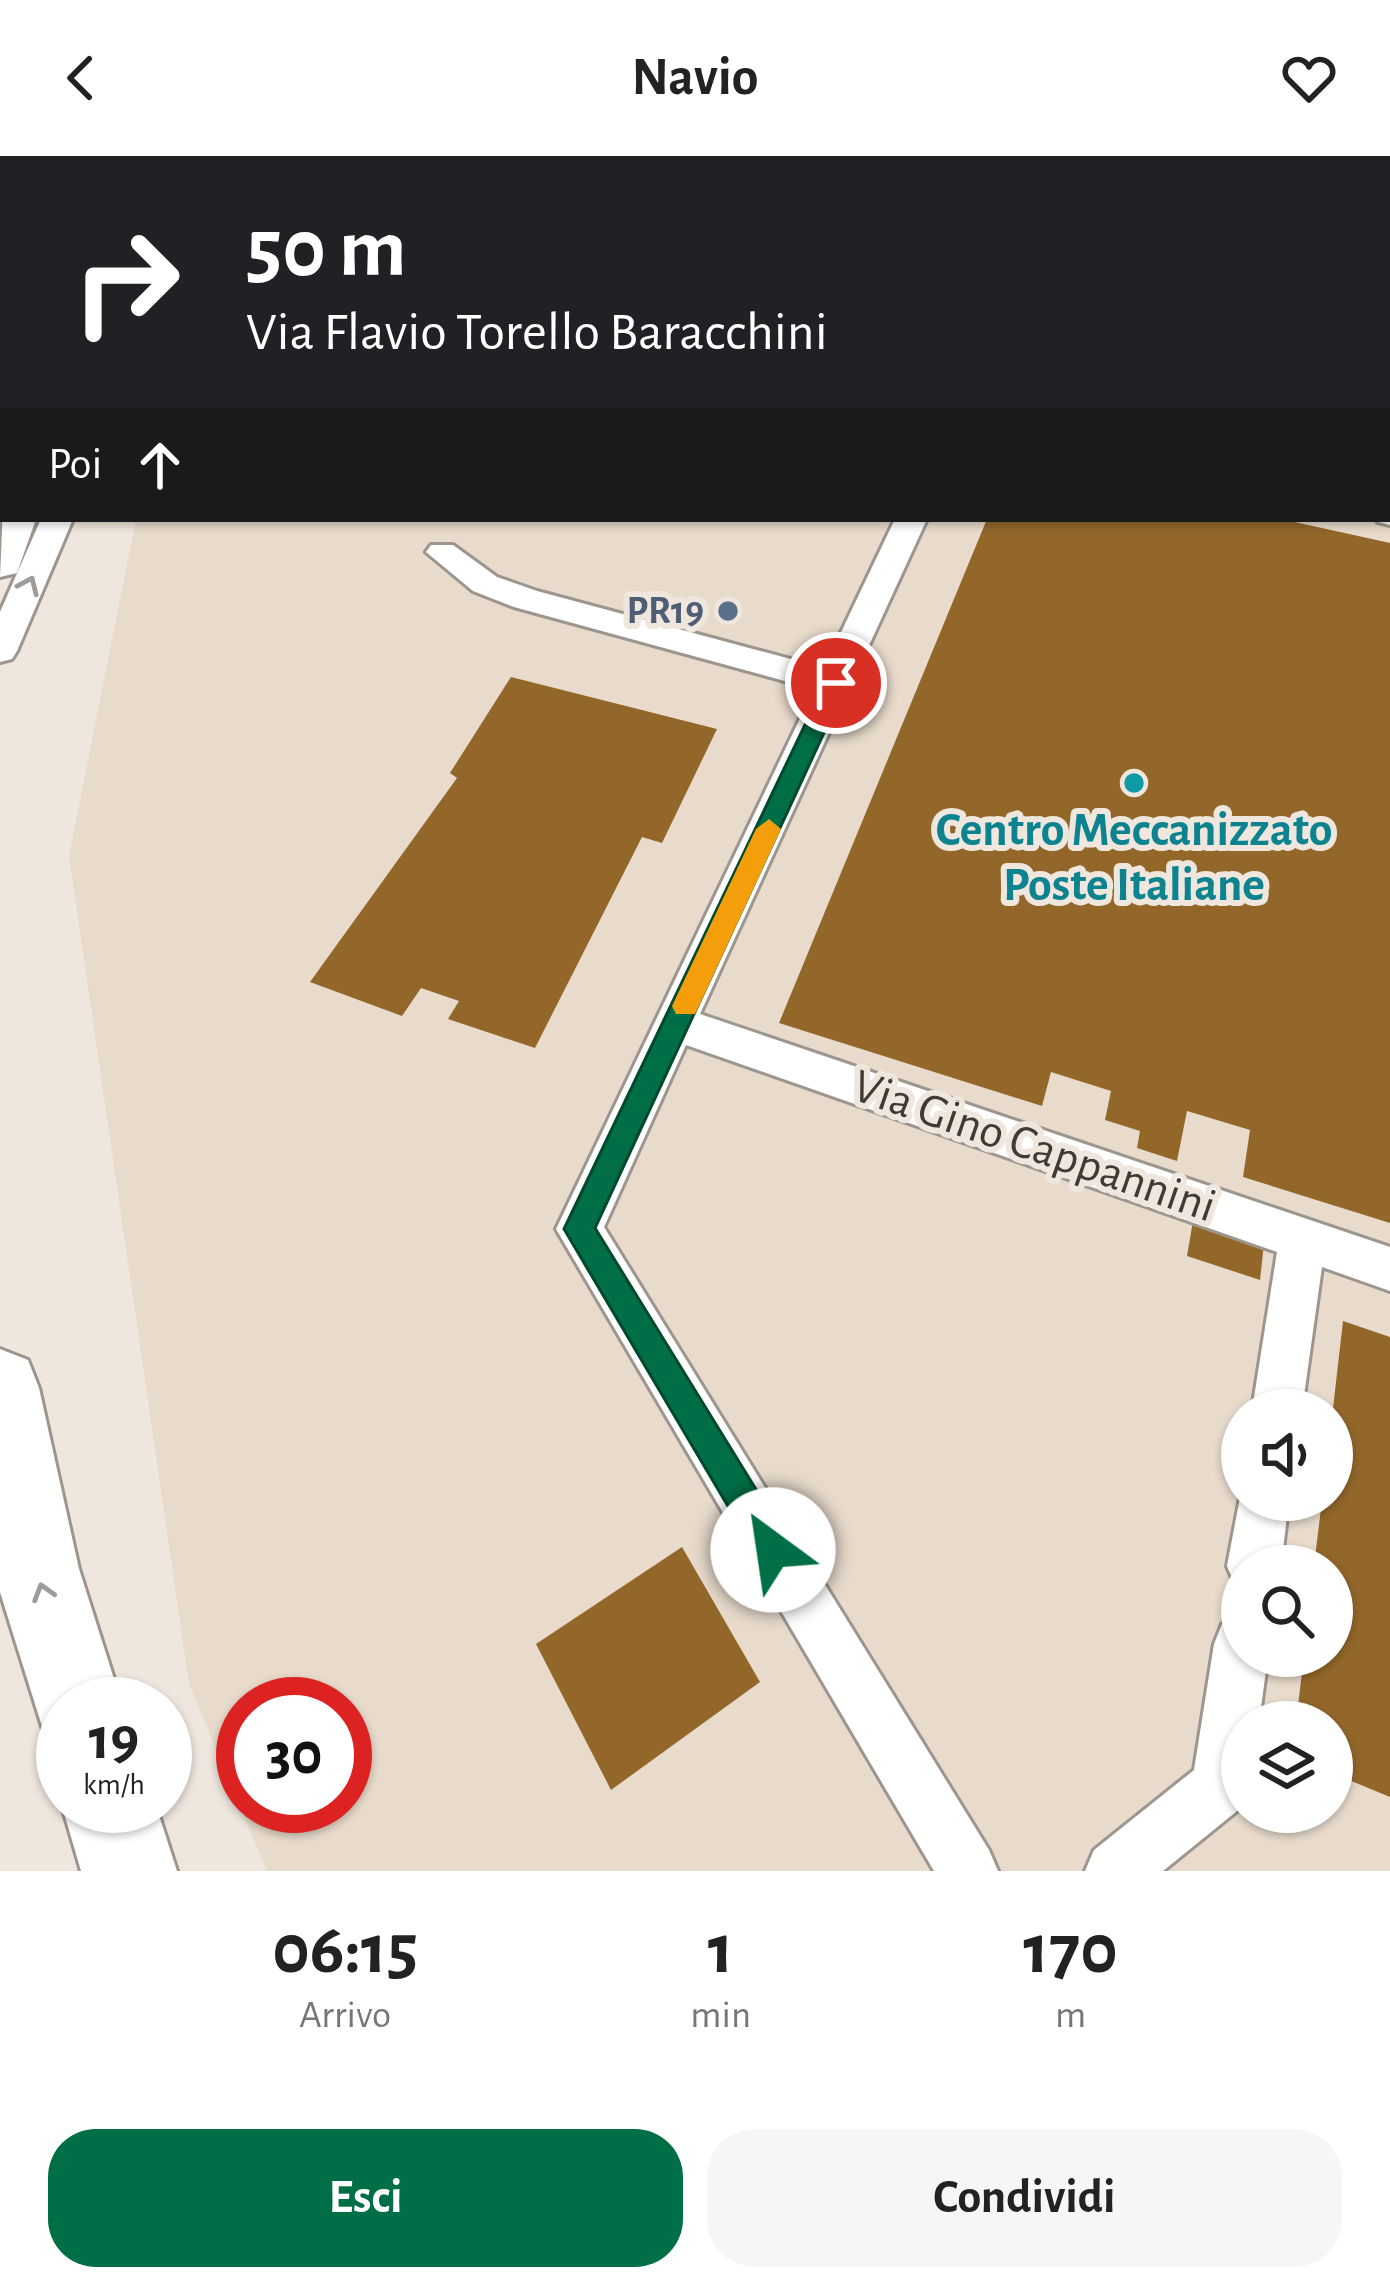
<!DOCTYPE html>
<html lang="it">
<head>
<meta charset="utf-8">
<style>
  body { margin:0; font-family:"Alegreya Sans",sans-serif; background:#f6f6f6; color:#222; height:100vh; display:flex; flex-direction:column; font-size:45px; white-space:nowrap }
  * { box-sizing:border-box; margin:0 }
  p { font-size:39px; color:#767676 }
  .icon { flex:none; width:66px; height:66px; fill:none; stroke:currentColor; stroke-width:2; stroke-linecap:round; stroke-linejoin:round }
  .map { position:relative; height:1715px; overflow:hidden }
  .panel { display:flex; flex-direction:column; background:#fff; flex:1 }
  .panel>* { flex:none }
  .guide { position:absolute; left:0px; top:0px; width:1392px; height:366px; box-shadow:0 3px 9px #0004; background:#202124; color:#fff; overflow:hidden }
  .fabs { position:absolute; left:1221px; top:1233px; display:grid; gap:24px }
  .fabs a { display:grid; place-items:center; width:132px; height:132px; border-radius:50%; background:#fff; box-shadow:0 3px 9px #0004; font-size:60px }
  .speed { position:absolute; left:36px; top:1521px; display:flex; gap:24px; font-size:60px; font-weight:700; text-align:center }
  .speed>* { display:grid; place-content:center; width:156px; height:156px; border-radius:50%; background:#fff; box-shadow:0 3px 9px #0004; line-height:1 }
  .speed small { font-size:30px; font-weight:400 }
  .speed .limit { border:18px solid #d22; background:#fff; color:#111 }
  .pin { position:absolute; display:grid; place-items:center; width:102px; height:102px; color:#fff; margin:-51px; border:6px solid #fff; border-radius:50%; box-shadow:0 3px 12px #0007 }
  .me { position:absolute; width:132px; margin:-66px; rotate:329deg; stroke-linejoin:round; filter:drop-shadow(0 0 9px #0008) }
  .turn { display:flex; align-items:center; gap:42px; height:252px; padding:0 48px; font-size:54px }
  .turn .icon { width:156px; height:156px; stroke-width:2.5 }
  .turn b { display:block; font-size:84px; line-height:102px }
  .then { display:flex; align-items:center; height:114px; padding:0 48px; background:#0003; gap:24px; font-size:45px }
  .eta { display:flex; justify-content:space-evenly; align-items:center; height:204px; text-align:center }
  .eta b { font-size:72px; font-weight:700; line-height:84px }
  .primary-button { display:flex; gap:24px; margin-top:auto; padding:24px 48px }
  .primary-button a { flex:1; height:138px; border-radius:48px; background:#006e47; color:#fff; font-size:48px; font-weight:700; line-height:138px; text-align:center }
  .primary-button a+a { background:#f6f6f6; color:#222 }
  header { display:flex; justify-content:space-between; align-items:center; height:156px; padding:0 48px; background:#fff; font-size:54px; font-weight:700 }
  .map>svg:first-child { display:block }
  .built { fill:#e8dbcc; fill-rule:evenodd }
  .building { fill:#93672a }
  .lines { fill:none; stroke-linecap:round; stroke-linejoin:round }
  .service-casing { stroke:#9d968e; stroke-width:6 }
  .minor-casing { stroke:#9d968e; stroke-width:6 }
  .secondary-casing { stroke:#9d968e; stroke-width:6 }
  .primary-casing { stroke:#9d968e; stroke-width:6 }
  .motorway-casing { stroke:#9d968e; stroke-width:6 }
  .service { fill:#fff; fill-rule:evenodd }
  .minor { fill:#fff; fill-rule:evenodd }
  .secondary { fill:#fff; fill-rule:evenodd }
  .primary { fill:#fff; fill-rule:evenodd }
  .motorway { fill:#fff; fill-rule:evenodd }
  .rail-casing { stroke:#706c67; stroke-width:9 }
  .rail { stroke:#efe7de; stroke-width:6; stroke-dasharray:16; stroke-linecap:butt }
  .oneway { stroke:#9e9c9b }
  .route { fill:#006e47; stroke:#00482e; stroke-width:3 }
  .slow { fill:#f59e0b }
  .service-dot { fill:#5c6f8a; stroke:#efe7de; stroke-width:4.5 }
  .culture-dot { fill:#0f9aa8; stroke:#efe7de; stroke-width:4.5 }
  .labels { text-anchor:middle; dominant-baseline:central; stroke-width:12; stroke-linejoin:round; paint-order:stroke }
  .far-service-label { font-size:39px; font-weight:bold; fill:#4e5e75; stroke:#efe7de; text-anchor:end }
  .culture-label { font-size:48px; font-weight:bold; fill:#0d838f; stroke:#efe7de }
  .street-label { font-size:48px; fill:#3d3a37; stroke:#efe7de }
</style>
</head>
<body>
<header><svg class="icon" aria-label="back" viewBox="0 0 24 24"><path d="M15 5l-7 7 7 7"/></svg>Navio<svg class="icon" aria-label="heart" viewBox="0 0 24 24"><path d="M12 20l-8-8c-3-5 5-10 8-4 3-6 11-1 8 4z"/></svg></header>
<div class="map">
<svg width="1390" height="1715" viewBox="0 0 1390 1715">
  <rect width="100%" height="100%" fill="#efe7de"/>
  <path class="built" d="M342 0H1390V1715H267L189 1528 69 700 136 363H1389V3H338ZM1242 1254H1332V1344H1242ZM1242 1410H1332V1500H1242ZM243 1548H345V1650H243ZM1242 1566H1332V1656H1242Z"/>
  <g class="building">
    <polygon points="987,363 1281,363 1390,387 1390,1067 1243,1021 1250,974 1187,955 1177,1005 1137,992 1140,975 1105,964 1111,935 1051,916 1042,950 779,867"/>
    <polygon points="511,521 717,573 662,687 642,681 535,892 448,863 459,845 421,832 402,860 310,826 457,622 450,617"/>
    <polygon points="1193,1065 1264,1088 1260,1124 1187,1100"/>
    <polygon points="1343,1165 1390,1181 1390,1641 1332,1617 1332,1566 1296,1566 1304,1500 1332,1500 1332,1410 1314,1410 1322,1344 1332,1344 1332,1261"/>
    <polygon points="682,1391 760,1526 611,1634 536,1488"/>
  </g>
  <g class="lines">
    <g class="service-casing">
      <g id="service">
        <polygon points="916,0 931,0 934,3 919,3"/>
        <polygon points="1304,0 1316,0 1315,3 1303,3"/>
        <rect x="1389" y="67" width="1" height="8"/>
        <rect x="1389" y="99" width="1" height="8"/>
      </g>
    </g>
    <g class="minor-casing">
      <g id="minor">
        <polygon points="304,0 328,0 329,3 305,3"/>
        <polygon points="1076,0 1100,0 1074,3"/>
        <polygon points="0,186 3,186 0,203"/>
        <polygon points="1389,349 1390,369 1378,366 1389,363"/>
        <polygon points="41,363 73,363 17,495 12,503 0,506 0,456"/>
        <polygon points="895,363 927,363 700,858 1390,1091 1390,1135 1322,1111 1302,1254 1252,1254 1277,1096 686,889 604,1071 989,1694 998,1715 934,1715 556,1073 814,533 514,451 473,435 426,396 431,389 453,389 497,421 537,435 824,512"/>
        <polygon points="1242,1331 1242,1344 1289,1344 1281,1410 1242,1410 1242,1432 1235,1429 1227,1410"/>
        <polygon points="1242,1460 1242,1500 1268,1500 1259,1566 1242,1566 1242,1651 1163,1715 1085,1715 1094,1694 1194,1614 1214,1488 1222,1468"/>
      </g>
    </g>
    <g class="secondary-casing">
      <g id="secondary">
        <polygon points="152,0 185,0 150,3"/>
        <polygon points="205,0 238,0 203,3"/>
        <polygon points="3,238 3,270 0,271 0,239"/>
      </g>
    </g>
    <g class="primary-casing">
      <polygon id="primary" points="3,351 3,363 36,363 17,417 0,421"/>
    </g>
    <g class="motorway-casing">
      <g id="motorway">
        <polygon points="0,1193 28,1204 39,1232 79,1413 122,1548 63,1548 63,1587 45,1580 0,1436"/>
        <polygon points="62,1650 156,1650 177,1715 81,1715"/>
      </g>
    </g>
    <use href="#service" class="service"/>
    <use href="#minor" class="minor"/>
    <use href="#secondary" class="secondary"/>
    <use href="#primary" class="primary"/>
    <use href="#motorway" class="motorway"/>
    <g class="rail-casing">
      <polyline id="rail" points="12,3 17,0"/>
    </g>
    <use href="#rail" class="rail"/>
  </g>
  <defs><path id="oneway-chevron" d="M-2-3.5L2.5 0L-2 3.5" fill="none" stroke-width="1.6" stroke-linecap="round" stroke-linejoin="round" transform="scale(3)"/></defs>
  <g class="oneway">
    <use href="#oneway-chevron" transform="translate(29 429) rotate(-66)"/>
    <use href="#oneway-chevron" transform="translate(43 1436) rotate(-107)"/>
  </g>
  <polygon class="route" points="836,519 847,527 595,1072 786,1382 791,1394 786,1406 773,1412 761,1406 564,1073 825,527"/>
  <polygon class="slow" points="769,663 781,673 699,850 695,858 676,858 672,850 756,673"/>
  <circle class="service-dot" cx="728" cy="455" r="12"/>
  <circle class="culture-dot" cx="1134" cy="627" r="12"/>
  <g class="labels">
    <g class="far-service-label">
      <text x="704" y="455">PR19</text>
    </g>
    <g class="culture-label">
      <text x="1134" y="675">Centro Meccanizzato<tspan x="1134" dy="55">Poste Italiane</tspan></text>
    </g>
    <g class="street-label">
      <text transform="translate(1034 991) rotate(19)">Via Gino Cappannini</text>
    </g>
  </g>
</svg>
<div class="fabs">
<a><svg class="icon" aria-label="sound" viewBox="0 0 24 24"><path d="M4 9h4l5-4v14l-5-4H4zM17 9q2 3 0 6"/></svg></a>
<a><svg class="icon" aria-label="search" viewBox="0 0 24 24"><circle cx="10" cy="10" r="6"/><path d="M15 15l6 6"/></svg></a>
<a><svg class="icon" aria-label="layers" viewBox="0 0 24 24"><path d="M12 4l9 5-9 5-9-5zM3 14l9 5 9-5"/></svg></a>
</div>
<div class="speed"><div>19<small>km/h</small></div><div class="limit">30</div></div>
<div class="pin" style="left:836px;top:527px;background:#d93025"><svg class="icon" aria-label="arrive" viewBox="0 0 24 24"><path d="M6 21V4h12l-3 4 3 4H6"/></svg></div>
<svg class="me" style="left:773px;top:1394px" viewBox="-20 -20 40 40"><circle r="19" fill="#fff"/><path d="M0-13L10 11 0 6-10 11z" fill="#006e47"/></svg>
<div class="guide">
<div class="turn"><svg class="icon" aria-label="right" viewBox="0 0 24 24"><path d="M7 20v-9h11M14 6l5 5-5 5"/></svg><div><b>50 m</b>Via Flavio Torello Baracchini</div></div>
<div class="then">Poi<svg class="icon" aria-label="ahead" viewBox="0 0 24 24"><path d="M12 20V5M6 11l6-6 6 6"/></svg></div>
</div>
</div>
<section class="panel">
<div class="eta">
<div><b>06:15</b><p>Arrivo</p></div>
<div><b>1</b><p>min</p></div>
<div><b>170</b><p>m</p></div>
</div>
<div class="primary-button"><a>Esci</a><a>Condividi</a></div>
</section>
</body>
</html>
